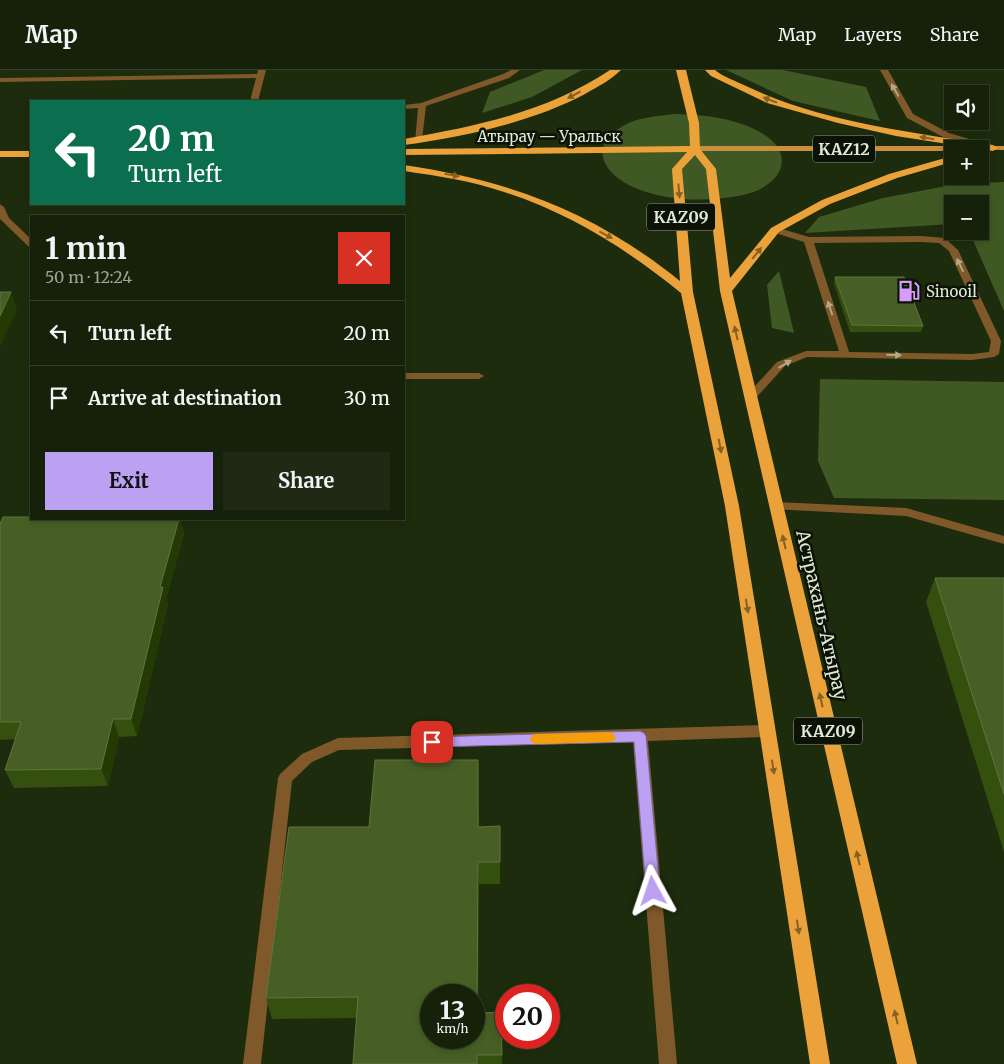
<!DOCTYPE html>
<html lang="en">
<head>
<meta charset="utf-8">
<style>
  body { margin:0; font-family:Merriweather,serif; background:#1f2913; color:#f1f3f6; height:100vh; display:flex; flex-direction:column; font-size:19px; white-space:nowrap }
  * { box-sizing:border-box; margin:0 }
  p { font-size:16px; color:#9ea39c }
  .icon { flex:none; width:28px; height:28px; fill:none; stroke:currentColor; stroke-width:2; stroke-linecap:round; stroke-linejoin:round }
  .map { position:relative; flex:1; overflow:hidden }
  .side { position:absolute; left:30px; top:145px; width:375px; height:305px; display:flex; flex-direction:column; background:#16210a; border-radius:0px; box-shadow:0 2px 8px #0003,0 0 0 1px #353e2b }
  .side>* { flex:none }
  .top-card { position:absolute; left:30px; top:30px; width:375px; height:105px; border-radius:0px; box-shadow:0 2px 8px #0003,0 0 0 1px #353e2b; background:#0b6e4f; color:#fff; overflow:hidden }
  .tools { position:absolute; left:944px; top:15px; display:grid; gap:10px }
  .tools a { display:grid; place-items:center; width:45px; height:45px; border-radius:0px; background:#16210a; box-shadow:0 2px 8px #0003,0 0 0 1px #353e2b; font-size:25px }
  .speed { position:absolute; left:420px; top:914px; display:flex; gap:10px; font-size:25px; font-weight:700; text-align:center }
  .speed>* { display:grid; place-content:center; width:65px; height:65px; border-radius:50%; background:#16210a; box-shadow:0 2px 8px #0003,0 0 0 1px #353e2b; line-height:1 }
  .speed small { font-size:12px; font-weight:400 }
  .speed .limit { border:8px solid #d22; background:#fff; color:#111 }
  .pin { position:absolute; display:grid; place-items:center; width:42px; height:42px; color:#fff; margin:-21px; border-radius:10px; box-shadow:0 2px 8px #0006 }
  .me { position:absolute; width:55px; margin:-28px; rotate:355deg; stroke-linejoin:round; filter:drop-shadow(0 0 4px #0008) }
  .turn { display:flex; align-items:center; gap:18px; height:105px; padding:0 15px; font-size:22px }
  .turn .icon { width:65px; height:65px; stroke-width:2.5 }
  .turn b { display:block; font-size:35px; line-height:42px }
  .round { display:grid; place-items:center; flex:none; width:52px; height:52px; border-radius:0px; background:#1f2913 }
  .head { display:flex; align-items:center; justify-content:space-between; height:85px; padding:0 15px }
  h1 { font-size:30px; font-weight:700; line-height:38px }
  .action { display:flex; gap:10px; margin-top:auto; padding:10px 15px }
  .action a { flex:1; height:58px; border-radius:0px; background:#bca0f2; color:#111; font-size:20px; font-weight:700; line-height:58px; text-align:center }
  .action a+a { background:#1f2913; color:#f1f3f6 }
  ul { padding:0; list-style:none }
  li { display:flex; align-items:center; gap:15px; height:65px; padding:0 15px; border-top:1px solid #353e2b }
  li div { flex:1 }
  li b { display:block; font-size:19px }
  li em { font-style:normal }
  header { display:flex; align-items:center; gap:30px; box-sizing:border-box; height:70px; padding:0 25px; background:#16210a; border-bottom:1px solid #353e2b }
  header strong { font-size:24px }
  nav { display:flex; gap:28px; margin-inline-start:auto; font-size:18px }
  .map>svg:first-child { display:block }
  .green { fill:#405924 }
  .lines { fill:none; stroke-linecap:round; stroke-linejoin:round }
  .lane { fill:#7f5929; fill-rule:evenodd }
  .primary { fill:#cb8e3c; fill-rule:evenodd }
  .highway { fill:#eca23b; fill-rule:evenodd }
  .wall { fill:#354f0f }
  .shaded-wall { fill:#243a05 }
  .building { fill:#475f24; stroke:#5f7540; fill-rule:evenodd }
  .oneway { fill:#b3a888 }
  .oneway2 { fill:#876123 }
  .route { fill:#bca0f2; stroke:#7a689d }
  .slow { fill:#f59e0b }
  .labels { text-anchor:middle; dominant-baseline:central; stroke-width:5; stroke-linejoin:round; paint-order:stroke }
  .far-street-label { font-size:15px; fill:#dee9d6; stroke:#0c1206 }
  .far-poi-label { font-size:15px; fill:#dee9d6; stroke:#0c1206; text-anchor:start }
  .shield { fill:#0c1206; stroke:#9fa898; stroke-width:1 }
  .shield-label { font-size:16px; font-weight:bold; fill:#dee9d6 }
  .street-label { font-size:18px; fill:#dee9d6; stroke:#0c1206 }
</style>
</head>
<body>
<header>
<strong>Map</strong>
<nav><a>Map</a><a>Layers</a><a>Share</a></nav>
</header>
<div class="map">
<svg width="1004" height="994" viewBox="0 0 1004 994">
  <rect width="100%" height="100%" fill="#1d2c0d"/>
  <g class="green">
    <polygon points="544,0 582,0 532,27 482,43 490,22"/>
    <polygon points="726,0 783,0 866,17 880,51 793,31"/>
    <path d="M675 44C703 45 730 47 756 60 799 81 784 116 743 125 707 132 669 132 635 118 603 104 587 76 623 56 638 47 658 46 675 44Z"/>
    <polygon points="1004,112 1004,241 969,161 980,161 980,134 952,134 952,154 805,163 819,147 883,128 957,114"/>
    <polygon points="779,201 794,263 772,258 767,215"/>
    <polygon points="820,309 1004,312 1004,430 834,428 818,391"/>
  </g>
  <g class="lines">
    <g class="lane">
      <polygon points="258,0 266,0 258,31 250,31 256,8 0,12 0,8 257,4"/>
      <polygon points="511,0 520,0 509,8 426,36 422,70 415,72 418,38 404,39 404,35 421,33 503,4"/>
      <polygon points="880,0 888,0 913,44 949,63 986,74 986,78 943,67 907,48"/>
      <polygon points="0,134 4,137 9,148 31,169 31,177 28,176 0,149"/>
      <path d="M775 157 809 167 921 166 945 168 958 180 1001 271 999 284 994 287 972 290 807 287 785 296 754 330H746L745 328 746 326 777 292 806 281H839L804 172 772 162 770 160ZM921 172 939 173 949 181 991 271 989 282 972 284 849 282 814 173Z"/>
      <polygon points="404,303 479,303 484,306 479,309 404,309"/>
      <polygon points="776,432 906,438 1004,466 1004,474 906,446 772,439 770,436 772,433"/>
      <polygon points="767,655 772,657 774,661 772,665 767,667 648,671 677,994 659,994 633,672 339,680 312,692 292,711 261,994 243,994 278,708 280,704 302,684 338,668"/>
    </g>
    <polygon class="primary" points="695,76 1004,76 1004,80 952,79 952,81 692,81 692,77"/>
    <g class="highway">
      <path d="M610 0H621C611 10 597 17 585 24 530 53 465 66 404 75V69C477 56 547 42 610 0Z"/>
      <path d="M676 0H686L699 53 700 79 716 99 730 208 771 158 822 130 889 104 952 86V92L897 108 830 134 779 162 732 221 917 994H897L720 221 706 99 695 85 682 99 693 222 739 436 830 994H810L725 436 681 223C628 180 570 143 504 122 472 111 438 106 404 101V95C512 111 594 142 680 211L672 99 687 82 404 85V79L690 76 689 53Z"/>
      <path d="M705 0H715C723 7 736 11 746 16 822 52 910 62 993 75L998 78 993 81 896 66 838 53 767 33 711 6Z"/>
      <rect x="0" y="81" width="31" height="6"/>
    </g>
  </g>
  <g class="wall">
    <polygon points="835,207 923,256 921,262 850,262 834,213"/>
    <polygon points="31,449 180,449 184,464 166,529 168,534 137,666 119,667 108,716 14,718 5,700 16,669 0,670 0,454"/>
    <polygon points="935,508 1004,508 1004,782 926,532"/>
    <polygon points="478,690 479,757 500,756 500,814 479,814 478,943 501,942 502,994 353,994 357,948 272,949 266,928 369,757"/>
  </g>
  <g class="shaded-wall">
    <polygon points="11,222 17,240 0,277 0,246"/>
    <polygon points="179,449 180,449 184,464 166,529 168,534 137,666 131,649 160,517"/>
    <polygon points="113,649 119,667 108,716 101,699"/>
    <polygon points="478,690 479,713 478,779"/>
    <polygon points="478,792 479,814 478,963 477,943"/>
  </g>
  <g class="building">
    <polygon points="835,207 904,207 923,256 852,255"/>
    <polygon points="0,222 11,222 0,246"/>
    <polygon points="3,447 31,447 31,449 179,449 160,517 163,517 131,649 113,649 101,699 5,700 21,652 0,652 0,454"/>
    <polygon points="935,508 1004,508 1004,724"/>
    <path d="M375 690H478V757L500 756V792H478L477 943 501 942 502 985H477V994H353L358 927 266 928 289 757H369ZM431 925H474V968H431Z"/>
  </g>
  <defs><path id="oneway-solid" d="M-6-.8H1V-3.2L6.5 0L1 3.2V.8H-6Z" transform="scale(1.25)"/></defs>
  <g class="oneway">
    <use href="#oneway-solid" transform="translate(895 20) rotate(-120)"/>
    <use href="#oneway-solid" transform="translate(960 195) rotate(-116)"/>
    <use href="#oneway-solid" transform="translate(830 238) rotate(-108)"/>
    <use href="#oneway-solid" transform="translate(894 285) rotate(1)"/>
    <use href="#oneway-solid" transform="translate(785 294) rotate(-31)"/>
  </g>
  <g class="oneway2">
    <use href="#oneway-solid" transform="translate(574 25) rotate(152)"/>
    <use href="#oneway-solid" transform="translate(770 30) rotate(-159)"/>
    <use href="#oneway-solid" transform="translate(927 68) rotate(-171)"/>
    <use href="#oneway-solid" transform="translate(452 105) rotate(10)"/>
    <use href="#oneway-solid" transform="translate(679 121) rotate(85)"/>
    <use href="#oneway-solid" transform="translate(606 165) rotate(28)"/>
    <use href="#oneway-solid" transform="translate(757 183) rotate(-51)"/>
    <use href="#oneway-solid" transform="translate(736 263) rotate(-103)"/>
    <use href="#oneway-solid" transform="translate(720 376) rotate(79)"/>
    <use href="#oneway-solid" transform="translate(784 472) rotate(-103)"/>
    <use href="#oneway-solid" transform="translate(747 536) rotate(81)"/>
    <use href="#oneway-solid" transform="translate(821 630) rotate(-103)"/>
    <use href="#oneway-solid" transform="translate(773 697) rotate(81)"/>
    <use href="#oneway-solid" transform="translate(858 788) rotate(-103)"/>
    <use href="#oneway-solid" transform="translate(798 857) rotate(81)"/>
    <use href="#oneway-solid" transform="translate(896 947) rotate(-103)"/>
  </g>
  <polygon class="route" points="640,661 644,663 646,666 660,821 658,825 653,827 648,825 646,821 634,672 432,677 427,676 426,672 427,668 432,667"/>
  <polygon class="slow" points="609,662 614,664 616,667 614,671 609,672 537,674 532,673 530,669 532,665 537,664"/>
  <defs>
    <g id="fuel-bare" transform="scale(1.725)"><path d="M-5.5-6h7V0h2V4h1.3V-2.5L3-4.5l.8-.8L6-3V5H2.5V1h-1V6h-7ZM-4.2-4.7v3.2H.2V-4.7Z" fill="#d59cfb" stroke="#0c1206" stroke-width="2.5" paint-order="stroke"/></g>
  </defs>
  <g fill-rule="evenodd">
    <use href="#fuel-bare" x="909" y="221"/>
  </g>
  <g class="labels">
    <g class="far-street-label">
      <text x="549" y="66">Атырау — Уральск</text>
    </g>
    <g class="far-poi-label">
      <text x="926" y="221">Sinooil</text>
    </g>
    <g class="shield">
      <rect x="813" y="65.5" width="62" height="27" rx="4"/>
      <rect x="647" y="133.5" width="68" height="27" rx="4"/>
      <rect x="794" y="647.5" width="68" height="27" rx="4"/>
    </g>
    <g class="shield-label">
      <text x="844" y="79">KAZ12</text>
      <text x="681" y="147">KAZ09</text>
      <text x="828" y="661">KAZ09</text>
    </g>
    <g class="street-label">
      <text transform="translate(822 545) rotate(77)">Астрахань-Атырау</text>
    </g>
  </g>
</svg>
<div class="tools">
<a><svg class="icon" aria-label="sound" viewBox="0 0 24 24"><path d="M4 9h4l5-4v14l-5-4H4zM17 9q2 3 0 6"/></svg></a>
<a>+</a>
<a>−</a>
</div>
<div class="speed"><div>13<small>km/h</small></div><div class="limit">20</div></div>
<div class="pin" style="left:432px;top:672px;background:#d93025"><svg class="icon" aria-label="arrive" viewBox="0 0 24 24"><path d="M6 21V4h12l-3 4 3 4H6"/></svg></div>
<svg class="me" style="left:653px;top:821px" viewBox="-20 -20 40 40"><path d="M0-17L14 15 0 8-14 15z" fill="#bca0f2" stroke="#fff" stroke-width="4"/></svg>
<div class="top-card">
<div class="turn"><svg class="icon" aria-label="left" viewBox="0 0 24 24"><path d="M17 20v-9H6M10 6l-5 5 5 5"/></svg><div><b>20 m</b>Turn left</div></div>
</div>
<section class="side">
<div class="head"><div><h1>1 min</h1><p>50 m · 12:24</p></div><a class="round" style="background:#d93025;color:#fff"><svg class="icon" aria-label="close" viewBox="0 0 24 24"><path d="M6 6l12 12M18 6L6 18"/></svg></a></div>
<ul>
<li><svg class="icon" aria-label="left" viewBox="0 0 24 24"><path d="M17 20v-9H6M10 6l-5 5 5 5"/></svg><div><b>Turn left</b></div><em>20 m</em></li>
<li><svg class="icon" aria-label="arrive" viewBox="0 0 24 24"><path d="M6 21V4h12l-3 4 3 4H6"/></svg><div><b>Arrive at destination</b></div><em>30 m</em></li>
</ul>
<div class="action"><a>Exit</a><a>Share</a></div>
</section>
</div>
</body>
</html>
